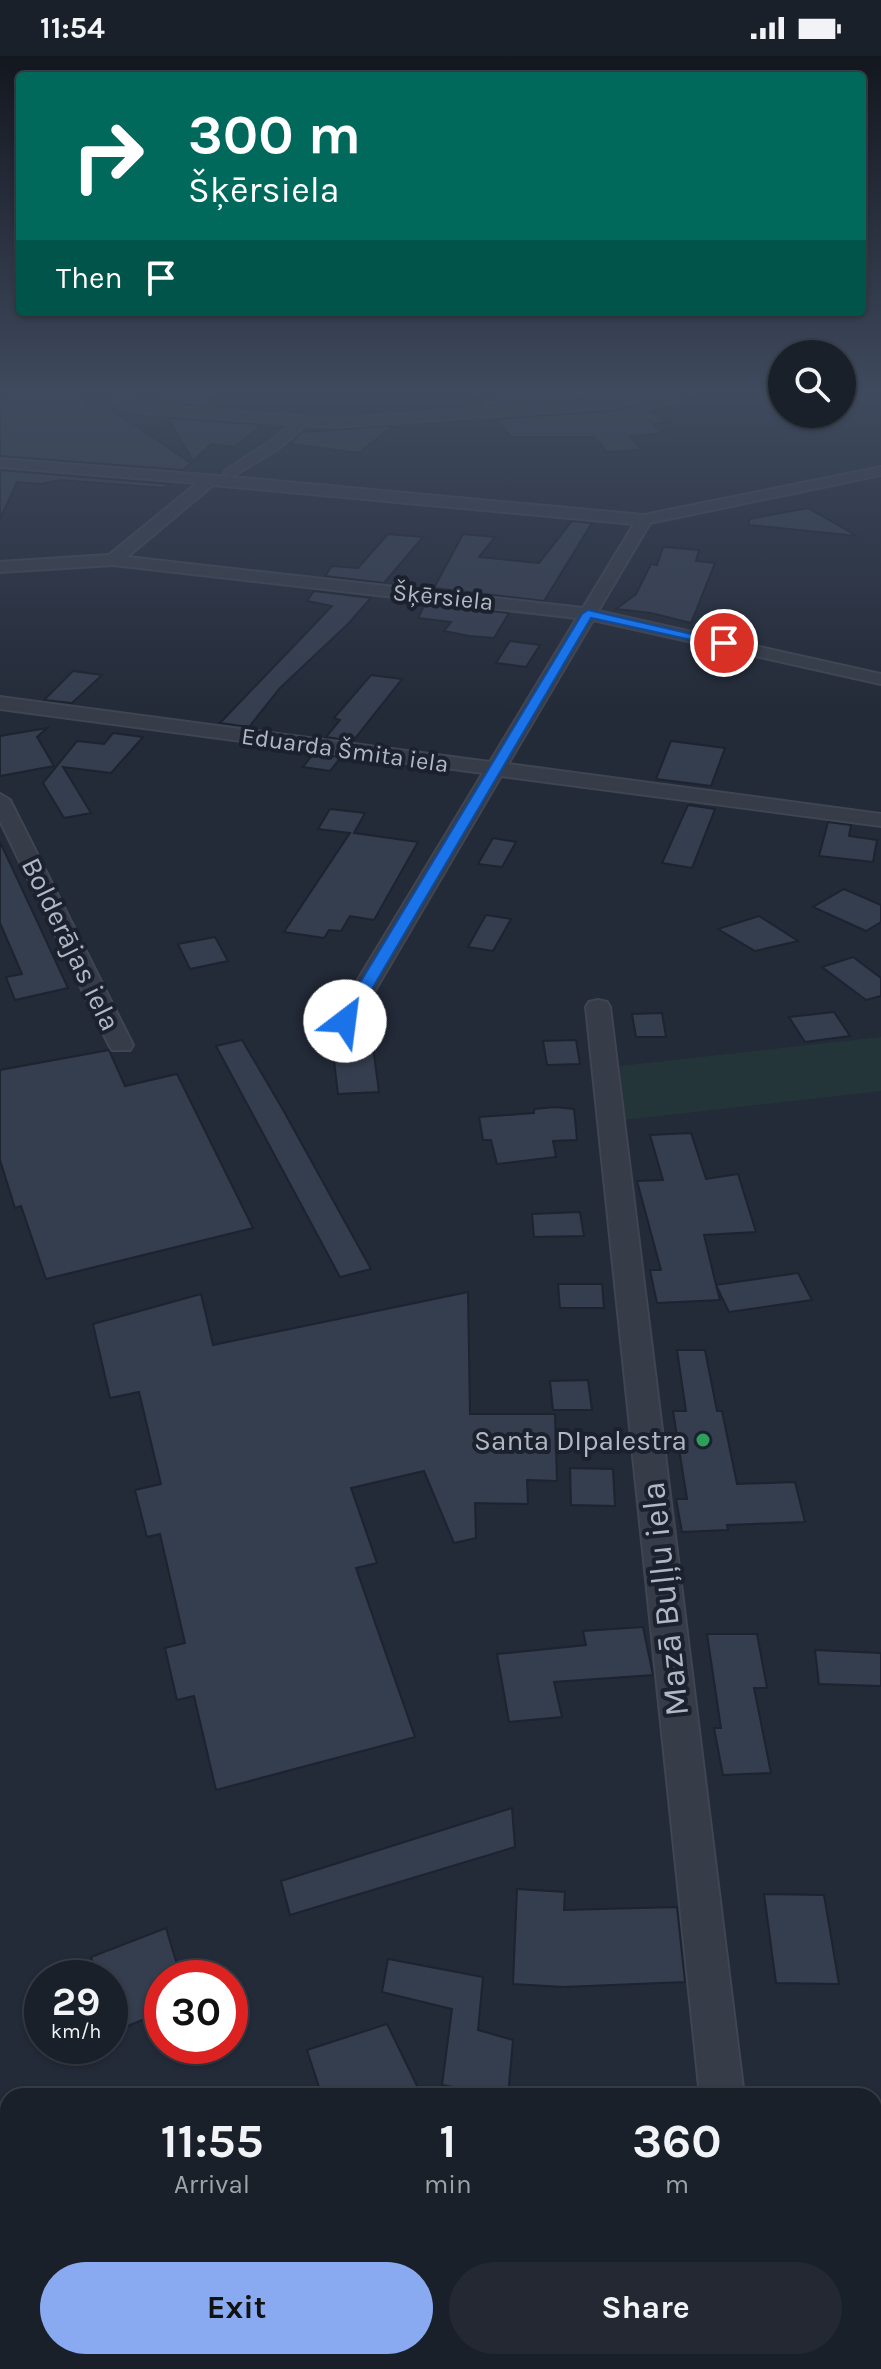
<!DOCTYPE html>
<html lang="en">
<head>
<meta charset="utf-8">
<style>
  body { margin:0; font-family:Karla,sans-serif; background:#232832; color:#f1f3f6; height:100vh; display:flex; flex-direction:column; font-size:30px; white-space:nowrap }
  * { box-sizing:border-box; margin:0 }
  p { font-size:26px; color:#9fa3a8 }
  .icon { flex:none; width:44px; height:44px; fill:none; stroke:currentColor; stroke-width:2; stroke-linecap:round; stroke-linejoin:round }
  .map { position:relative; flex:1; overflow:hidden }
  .side { position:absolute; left:0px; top:2032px; width:882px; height:282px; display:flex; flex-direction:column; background:#1a202a; border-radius:24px 24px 0 0; box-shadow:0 2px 6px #0004,0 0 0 2px #383e47 }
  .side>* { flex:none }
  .guide { position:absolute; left:16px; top:16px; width:850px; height:244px; border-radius:8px; box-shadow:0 2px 6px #0004,0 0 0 2px #383e47; background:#00695c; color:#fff; overflow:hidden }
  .fabs { position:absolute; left:768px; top:284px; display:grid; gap:16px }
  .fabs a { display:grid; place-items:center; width:88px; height:88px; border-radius:50%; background:#1a202a; box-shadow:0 2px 6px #0004,0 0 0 2px #383e47; font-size:40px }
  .speed { position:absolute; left:24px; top:1904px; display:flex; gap:16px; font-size:40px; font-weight:700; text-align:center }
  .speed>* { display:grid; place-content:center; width:104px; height:104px; border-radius:50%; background:#1a202a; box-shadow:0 2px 6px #0004,0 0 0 2px #383e47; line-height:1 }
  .speed small { font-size:20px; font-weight:400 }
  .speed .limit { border:12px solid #d22; background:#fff; color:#111 }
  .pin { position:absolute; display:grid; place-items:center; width:68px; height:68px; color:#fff; margin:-34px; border:4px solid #fff; border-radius:50%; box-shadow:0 2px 8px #0007 }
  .me { position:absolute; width:88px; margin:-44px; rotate:30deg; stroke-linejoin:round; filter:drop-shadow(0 0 6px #0008) }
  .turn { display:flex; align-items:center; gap:28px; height:168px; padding:0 40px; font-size:36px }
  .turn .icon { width:104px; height:104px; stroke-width:2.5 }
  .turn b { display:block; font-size:56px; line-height:68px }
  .then { display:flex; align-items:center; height:76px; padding:0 40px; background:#0003; gap:16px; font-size:30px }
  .eta { display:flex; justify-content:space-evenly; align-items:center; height:136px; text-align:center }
  .eta b { font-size:48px; font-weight:700; line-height:56px }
  .cta { display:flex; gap:16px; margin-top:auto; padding:16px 40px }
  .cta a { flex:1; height:92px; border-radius:48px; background:#89aaf1; color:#111; font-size:32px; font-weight:700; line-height:92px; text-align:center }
  .cta a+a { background:#232832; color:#f1f3f6 }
  .status { display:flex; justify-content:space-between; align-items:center; height:56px; padding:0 40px; background:#1a202a; direction:ltr }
  .status svg { height:22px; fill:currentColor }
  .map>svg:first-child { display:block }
  .green { fill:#243539 }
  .building { fill:#353e4f; stroke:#1d232f; stroke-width:2 }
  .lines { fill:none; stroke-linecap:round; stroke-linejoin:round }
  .street-casing { stroke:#3f4552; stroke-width:4 }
  .secondary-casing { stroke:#3f4552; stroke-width:4 }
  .street { fill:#363c48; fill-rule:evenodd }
  .secondary { fill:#444b5b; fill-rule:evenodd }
  .rail { stroke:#58606f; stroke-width:9; stroke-dasharray:12 12; stroke-linecap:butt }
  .route { fill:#1a73e8; stroke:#114b97; stroke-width:2 }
  .leisure-dot { fill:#2e9e5b; stroke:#1b212d; stroke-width:3 }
  .labels { text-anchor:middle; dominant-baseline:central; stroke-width:8; stroke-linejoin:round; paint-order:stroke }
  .far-street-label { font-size:24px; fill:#b1b7c5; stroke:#1b212d }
  .street-label { font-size:28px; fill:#b1b7c5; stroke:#1b212d }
  .poi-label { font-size:28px; fill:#b1b7c5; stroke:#1b212d; text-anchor:end }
  .near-street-label { font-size:34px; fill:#b1b7c5; stroke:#1b212d }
</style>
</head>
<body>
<div class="status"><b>11:54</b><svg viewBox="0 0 49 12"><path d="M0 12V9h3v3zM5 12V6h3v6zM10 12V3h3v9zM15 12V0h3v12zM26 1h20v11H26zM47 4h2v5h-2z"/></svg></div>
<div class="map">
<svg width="881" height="2313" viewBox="0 0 881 2313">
  <rect width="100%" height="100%" fill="#232a38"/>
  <polygon class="green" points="881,981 881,1035 624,1064 620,1010"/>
  <g class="building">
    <polygon points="48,335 79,335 86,351 104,348 191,407 183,414 0,400 0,341 49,338"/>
    <polygon points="153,335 204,335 211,346 215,345 221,351 159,347"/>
    <polygon points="562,335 644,335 608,341 485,350 479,342"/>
    <polygon points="686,341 687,348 648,354 668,366 653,368 664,377 630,380 642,394 607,396 594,381 511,381 496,363 608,355"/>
    <polygon points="168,362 262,369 235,391 211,388 193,405"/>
    <polygon points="393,370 359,397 290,388 302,376"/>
    <polygon points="0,414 169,428 164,432 60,424 41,428 17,426 0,463"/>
    <polygon points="808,452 857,480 749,469 749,463"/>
    <polygon points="572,465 592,467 544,545 434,532 463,478 495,481 479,501 539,507"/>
    <polygon points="388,478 423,481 384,527 325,520 332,510 358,512"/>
    <polygon points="663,491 699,494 696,505 715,507 691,567 651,557 616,553 636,538 651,508 657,509"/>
    <polygon points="314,535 371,542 348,568 280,632 249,671 220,667 332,550 307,545"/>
    <polygon points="425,548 509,557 494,582 469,580 444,575 451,566 418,562"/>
    <polygon points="510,585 540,589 526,611 496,607"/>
    <polygon points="73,615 102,619 72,647 44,644"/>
    <polygon points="371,619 402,623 353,685 326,681 340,664 334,662"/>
    <polygon points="47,672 37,681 54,710 0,720 0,680"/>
    <polygon points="113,677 143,681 111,717 63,711 91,757 64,762 43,727 77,685 104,688"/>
    <polygon points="671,685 725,692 711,730 656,723"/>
    <polygon points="313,698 341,701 330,715 303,711"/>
    <polygon points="688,749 715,753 692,812 662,807"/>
    <polygon points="330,753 365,757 354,777 418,786 374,864 350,860 341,875 329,874 324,882 284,876 350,777 318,773"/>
    <polygon points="828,766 851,769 849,780 877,784 873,806 819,800"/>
    <polygon points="493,782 516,786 502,811 478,808"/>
    <polygon points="0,786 37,865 68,932 15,944 6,921 22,918 0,867"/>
    <polygon points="844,833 881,849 881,866 866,875 813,851"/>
    <polygon points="486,859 511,863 493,895 468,891"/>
    <polygon points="759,860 798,885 755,895 718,873"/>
    <polygon points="215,881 228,905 190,913 178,888"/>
    <polygon points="853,901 881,922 881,940 866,944 822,911"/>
    <polygon points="834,956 850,980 805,986 789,961"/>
    <polygon points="662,957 666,981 636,981 632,958"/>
    <polygon points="371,976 379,1036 338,1038 333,996 345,995 343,978"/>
    <polygon points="242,984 282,1052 371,1213 340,1221 216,990"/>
    <polygon points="576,984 580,1008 547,1009 543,985"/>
    <polygon points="109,994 125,1030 177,1018 253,1172 46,1223 21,1150 15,1152 0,1104 0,1014"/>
    <polygon points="555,1051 574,1053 577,1084 553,1085 556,1101 497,1108 491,1084 483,1084 479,1061 534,1057 534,1053"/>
    <polygon points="691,1077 706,1123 738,1118 756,1176 704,1179 716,1229 798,1217 812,1244 729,1256 716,1229 720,1244 657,1247 650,1214 661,1214 637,1125 663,1124 650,1079"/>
    <polygon points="580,1156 584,1180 534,1181 532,1158"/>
    <polygon points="558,1228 602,1228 604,1252 560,1252"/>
    <polygon points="468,1236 470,1358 555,1358 557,1425 527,1424 528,1448 475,1447 476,1482 454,1487 424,1415 351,1432 377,1507 356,1512 415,1681 216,1734 194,1640 177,1644 165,1592 185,1587 160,1478 147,1481 135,1434 161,1428 139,1336 110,1342 93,1268 201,1238 213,1289"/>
    <polygon points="677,1294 705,1294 717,1355 722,1355 737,1428 795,1426 805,1466 727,1469 728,1474 682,1476 676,1443 687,1443 673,1355 686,1355"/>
    <polygon points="588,1324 592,1354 553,1354 550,1325"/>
    <polygon points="570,1412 613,1413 615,1450 571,1449"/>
    <polygon points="643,1571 653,1619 554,1626 562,1661 509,1666 497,1598 586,1589 583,1575"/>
    <polygon points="707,1578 757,1578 767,1632 754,1632 771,1717 723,1719 714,1672 721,1672"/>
    <polygon points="815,1594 881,1597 881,1630 819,1628"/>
    <polygon points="512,1752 515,1791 290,1859 281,1825"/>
    <polygon points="517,1833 565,1836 564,1854 677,1851 685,1926 563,1931 513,1928"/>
    <polygon points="764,1838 824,1839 839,1928 776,1927"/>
    <polygon points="166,1872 181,1922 162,1922 162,1956 110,1977 110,1922 97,1922 91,1901"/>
    <polygon points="388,1903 483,1921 478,1974 513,1984 508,2040 484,2040 485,2037 442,2029 452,1953 382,1936"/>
    <polygon points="387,1968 422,2040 322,2040 307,1994"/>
  </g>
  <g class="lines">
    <g class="street-casing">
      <g id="street">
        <path d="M109 335H122L126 341 148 349 334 363 608 344 666 335H701L608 352 334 371 306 369 278 393 231 421 644 459 881 411V419L650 467 598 555 881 618V628L593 564 508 708 881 758V770L501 720 357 965 354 970H336L333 965 483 717 0 653V641L490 706 577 562 113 509 0 516V506L109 499 197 427 0 411V403L231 421 224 417 226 414 268 387 291 368 146 357 116 347ZM213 429 634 468 583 552 127 501Z"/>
        <polygon points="0,738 10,744 133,989 130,994 112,994 109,989 0,765"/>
        <polygon points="598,944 607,946 610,951 744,2040 700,2040 586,951 589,946"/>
        <polygon points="723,2306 771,2306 772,2313 722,2313"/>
      </g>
    </g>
    <g class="secondary-casing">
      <g id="secondary">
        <polygon points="8,2104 8,2170 0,2171 0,2105"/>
        <polygon points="576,2306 659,2306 662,2313 579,2313"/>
      </g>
    </g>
    <use href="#street" class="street"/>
    <use href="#secondary" class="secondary"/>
    <g class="rail">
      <polyline points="0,2085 8,2119"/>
      <polyline points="5,2289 9,2313"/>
      <polyline points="51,2306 53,2313"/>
    </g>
  </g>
  <linearGradient id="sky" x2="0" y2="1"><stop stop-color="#13171f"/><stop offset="0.51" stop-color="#3f4a5e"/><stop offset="1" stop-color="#3f4a5e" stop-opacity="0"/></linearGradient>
  <rect width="881" height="659" fill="url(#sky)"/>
  <polygon class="route" points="588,554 730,587 724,591 591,562 353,965 350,968 339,968 337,965 582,558"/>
  <circle class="leisure-dot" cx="703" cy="1384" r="8"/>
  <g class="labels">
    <g class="far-street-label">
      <text transform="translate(443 541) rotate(6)">Šķērsiela</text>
      <text transform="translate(345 694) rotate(8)">Eduarda Šmita iela</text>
    </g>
    <g class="street-label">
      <text transform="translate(71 888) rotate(64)">Bolderājas iela</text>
    </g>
    <g class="poi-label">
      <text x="687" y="1384">Santa DIpalestra</text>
    </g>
    <g class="near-street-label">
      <text transform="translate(665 1543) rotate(-96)">Mazā Buļļu iela</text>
    </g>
  </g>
</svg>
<div class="fabs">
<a><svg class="icon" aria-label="search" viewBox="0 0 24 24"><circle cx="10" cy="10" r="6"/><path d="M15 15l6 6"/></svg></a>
</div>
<div class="speed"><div>29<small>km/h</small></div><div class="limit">30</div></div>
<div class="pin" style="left:724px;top:587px;background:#d93025"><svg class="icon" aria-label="arrive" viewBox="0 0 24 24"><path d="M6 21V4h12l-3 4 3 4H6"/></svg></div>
<svg class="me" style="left:345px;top:965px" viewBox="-20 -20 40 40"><circle r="19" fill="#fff"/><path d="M0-13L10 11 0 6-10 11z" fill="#1a73e8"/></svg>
<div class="guide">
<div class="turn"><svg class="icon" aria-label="right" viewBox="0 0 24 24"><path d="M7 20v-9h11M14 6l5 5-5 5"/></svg><div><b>300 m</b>Šķērsiela</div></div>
<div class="then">Then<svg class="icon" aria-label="arrive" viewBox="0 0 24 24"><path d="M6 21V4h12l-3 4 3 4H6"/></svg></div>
</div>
<section class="side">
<div class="eta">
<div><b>11:55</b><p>Arrival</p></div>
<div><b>1</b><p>min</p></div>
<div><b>360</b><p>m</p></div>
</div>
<div class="cta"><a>Exit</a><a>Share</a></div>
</section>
</div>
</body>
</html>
